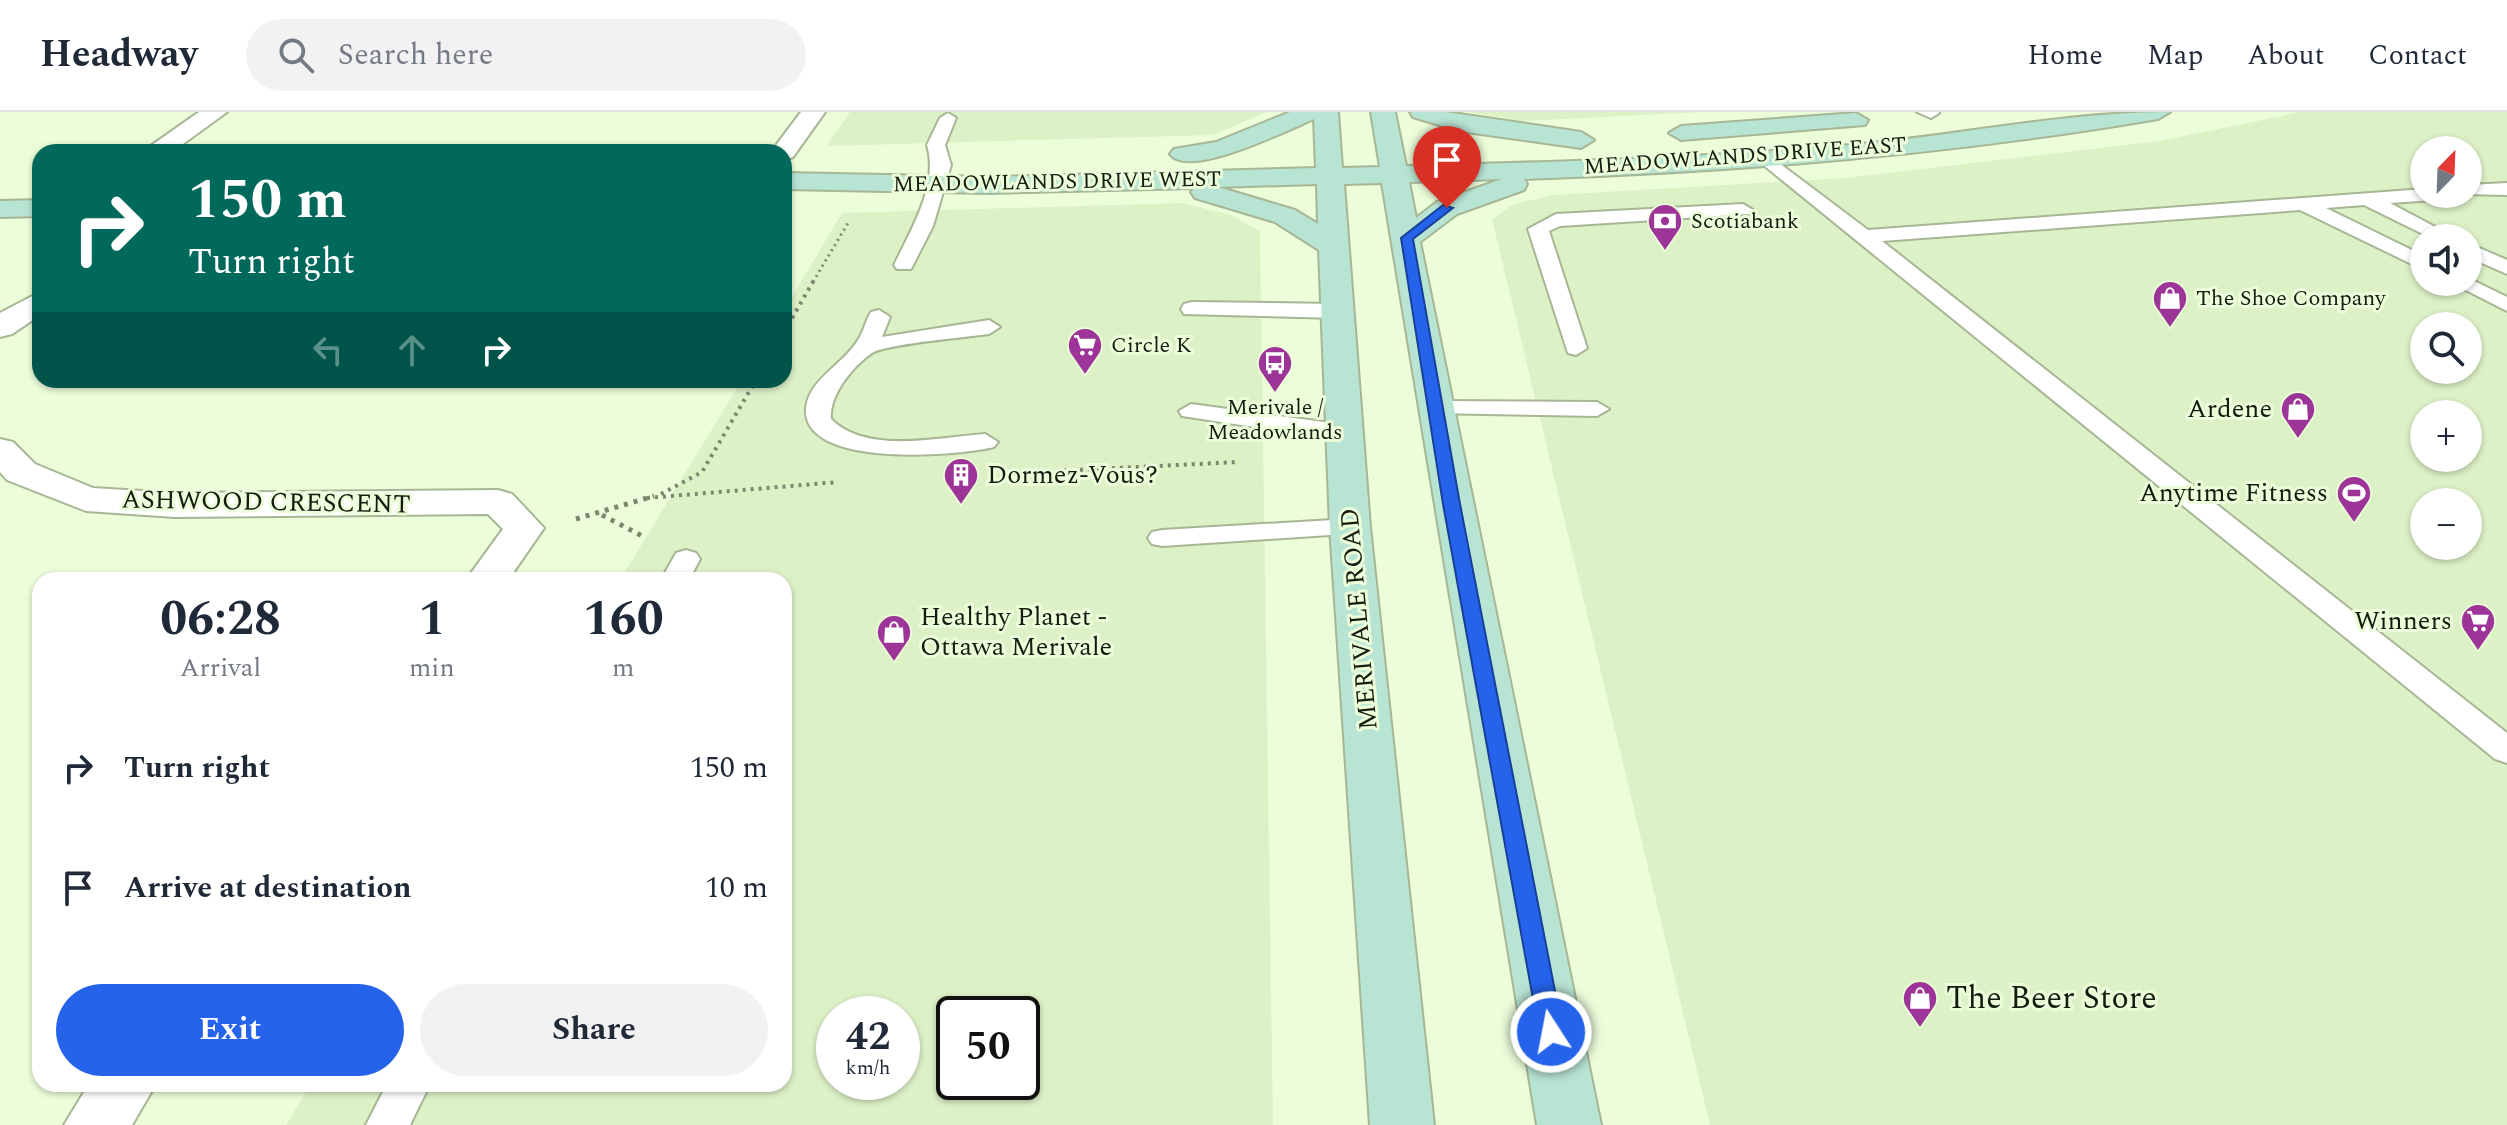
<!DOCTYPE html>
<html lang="en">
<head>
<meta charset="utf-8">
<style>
  body { margin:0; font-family:Spectral,serif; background:#f2f2f3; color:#1f2937; height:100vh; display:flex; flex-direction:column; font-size:30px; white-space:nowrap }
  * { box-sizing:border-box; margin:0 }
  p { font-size:26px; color:#747a83 }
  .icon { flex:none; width:44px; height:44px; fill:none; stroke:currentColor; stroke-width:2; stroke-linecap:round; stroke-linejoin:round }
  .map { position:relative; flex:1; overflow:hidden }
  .panel { position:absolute; left:32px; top:460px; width:760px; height:520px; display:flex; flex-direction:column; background:#fff; border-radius:24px; box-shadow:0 2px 6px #0004 }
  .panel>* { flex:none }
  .top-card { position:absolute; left:32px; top:32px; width:760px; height:244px; border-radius:24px; box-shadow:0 2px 6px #0004; background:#00695c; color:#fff; overflow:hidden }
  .needle { width:52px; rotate:23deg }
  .buttons { position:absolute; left:2410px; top:24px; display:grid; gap:16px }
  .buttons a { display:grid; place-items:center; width:72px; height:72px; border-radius:50%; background:#fff; box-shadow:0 2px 6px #0004; font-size:40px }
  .speed { position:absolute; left:816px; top:884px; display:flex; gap:16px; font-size:40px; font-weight:700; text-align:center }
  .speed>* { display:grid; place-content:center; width:104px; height:104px; border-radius:50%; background:#fff; box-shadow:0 2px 6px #0004; line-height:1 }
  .speed small { font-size:20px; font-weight:400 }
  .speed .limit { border:4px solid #111; border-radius:12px; background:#fff; color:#111 }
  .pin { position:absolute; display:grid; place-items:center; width:68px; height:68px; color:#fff; margin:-82px -34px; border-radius:50% 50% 50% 0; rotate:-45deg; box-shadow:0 0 8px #0007 }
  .pin .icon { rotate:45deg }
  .me { position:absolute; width:88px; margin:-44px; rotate:349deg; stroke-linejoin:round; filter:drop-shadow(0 0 6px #0008) }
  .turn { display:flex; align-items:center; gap:28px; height:168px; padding:0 24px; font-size:36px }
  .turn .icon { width:104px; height:104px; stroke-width:2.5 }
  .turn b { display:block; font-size:56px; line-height:68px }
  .lanes { display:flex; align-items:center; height:76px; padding:0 24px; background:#0003; justify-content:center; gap:40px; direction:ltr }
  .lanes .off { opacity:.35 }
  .eta { display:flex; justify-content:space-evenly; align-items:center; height:136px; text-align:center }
  .eta b { font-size:48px; font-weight:700; line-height:56px }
  .primary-button { display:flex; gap:16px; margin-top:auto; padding:16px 24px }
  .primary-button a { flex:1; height:92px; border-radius:48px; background:#2563eb; color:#fff; font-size:32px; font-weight:700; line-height:92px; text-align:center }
  .primary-button a+a { background:#f2f2f3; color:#1f2937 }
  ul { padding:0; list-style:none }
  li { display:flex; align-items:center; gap:24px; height:120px; padding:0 24px }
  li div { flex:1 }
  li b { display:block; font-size:30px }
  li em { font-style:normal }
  header { display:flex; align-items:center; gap:48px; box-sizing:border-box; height:112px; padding:0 40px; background:#fff; border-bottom:2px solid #e0e1e3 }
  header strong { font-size:38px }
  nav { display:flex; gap:44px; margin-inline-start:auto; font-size:28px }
  .search { width:560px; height:72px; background:#f2f2f3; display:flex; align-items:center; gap:20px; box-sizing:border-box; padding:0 28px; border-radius:44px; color:#747a83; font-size:30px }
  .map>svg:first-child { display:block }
  .built { fill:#ddf1c7; fill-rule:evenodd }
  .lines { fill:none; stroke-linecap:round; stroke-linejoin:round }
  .lane-casing { stroke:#a7b695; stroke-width:4 }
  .street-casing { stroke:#a7b695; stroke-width:4 }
  .secondary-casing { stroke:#a7b695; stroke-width:4 }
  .path-far2 { stroke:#7c8770; stroke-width:3; stroke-dasharray:2 4; stroke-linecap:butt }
  .path-far1 { stroke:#7c8770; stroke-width:4; stroke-dasharray:3 5; stroke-linecap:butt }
  .path { stroke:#7c8770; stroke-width:5; stroke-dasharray:4 6; stroke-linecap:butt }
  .lane { fill:#fff; fill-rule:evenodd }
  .street { fill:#fff; fill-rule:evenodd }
  .secondary { fill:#b8e4d3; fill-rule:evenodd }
  .route { fill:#2563eb; stroke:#184099; stroke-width:2 }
  .labels { text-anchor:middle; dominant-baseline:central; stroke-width:6; stroke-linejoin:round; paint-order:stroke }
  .far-street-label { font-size:22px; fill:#151b0f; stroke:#ecfdda }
  .far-poi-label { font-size:22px; fill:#151b0f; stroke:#ecfdda; text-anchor:start }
  .poi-label { font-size:26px; fill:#151b0f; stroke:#ecfdda; text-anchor:end }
  .street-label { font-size:26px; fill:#151b0f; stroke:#ecfdda }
  .near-poi-label { font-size:32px; fill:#151b0f; stroke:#ecfdda; text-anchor:start }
</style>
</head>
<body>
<header>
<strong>Headway</strong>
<div class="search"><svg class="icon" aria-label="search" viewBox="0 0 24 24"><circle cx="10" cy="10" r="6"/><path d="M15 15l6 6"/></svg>Search here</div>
<nav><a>Home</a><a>Map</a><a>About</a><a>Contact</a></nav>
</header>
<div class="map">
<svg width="2507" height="1013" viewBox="0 0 2507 1013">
  <rect width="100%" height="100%" fill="#ecfdda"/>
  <g class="built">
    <polygon points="850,0 1266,0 1213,23 827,34"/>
    <polygon points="1468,0 1702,0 1523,9"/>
    <path d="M2301 0H2507V1013H1710L1492 107 1514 92 1553 83 1845 66 2159 29ZM2424 38H2468V82H2424ZM2424 126H2468V170H2424ZM2424 214H2468V258H2424ZM2424 302H2468V346H2424ZM2424 390H2468V434H2424Z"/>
    <path d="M1182 91 1231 103 1260 119 1273 1013H286L311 972H784V468H620L742 268H784V198L842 101ZM834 902H902V970H834ZM954 902H1022V970H954Z"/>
  </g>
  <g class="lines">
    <g class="lane-casing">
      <g id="lane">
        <polygon points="1917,0 1939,0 1939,1 1931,6"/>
        <path d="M948 1 956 6 945 33 951 53 933 114 911 157H897L894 153C911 118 939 72 927 33L940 6Z"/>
        <polygon points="1767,42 1868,118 2424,77 2424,82 2443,82 2434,88 2390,91 2456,126 2431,126 2364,93 2326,96 2424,144 2424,158 2300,98 1882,129 2507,621 2507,651 2495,647 1761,51 1761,43"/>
        <polygon points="2507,71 2507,83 2461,82 2468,82 2468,73"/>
        <polygon points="1743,92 1753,98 1750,102 1560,114 1549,119 1587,236 1576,243 1568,241 1528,117 1556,102"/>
        <polygon points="2468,131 2507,148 2507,162 2468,145"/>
        <polygon points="2468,166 2507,185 2507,199 2450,170 2468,170"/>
        <polygon points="1192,190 1339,192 1350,199 1339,206 1184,202 1181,197 1184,192"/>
        <path d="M879 198 890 205 882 225 989 208 1000 215 989 222C968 225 885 232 872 241 852 255 829 283 831 307 867 343 938 325 985 322L998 330 994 335C958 344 801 357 806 296 809 267 844 252 858 228 864 220 865 209 871 200Z"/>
        <polygon points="1438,289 1597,290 1609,297 1597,304 1429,301 1426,296"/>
        <polygon points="1191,292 1346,313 1359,321 1346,329 1182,304 1179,299"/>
        <polygon points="1350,407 1360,409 1364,415 1360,421 1162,434 1152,432 1148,426 1152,420 1162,418"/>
        <polygon points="686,438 696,441 700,447 689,468 661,468 676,441"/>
        <polygon points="387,972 430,972 410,1013 366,1013"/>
      </g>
    </g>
    <g class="street-casing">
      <g id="street">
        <polygon points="199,0 227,0 172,40 142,40"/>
        <polygon points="801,0 825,0 793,45 784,48 784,40 771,40"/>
        <polygon points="40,180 40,203 12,222 0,225 0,201"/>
        <polygon points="0,327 13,330 35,352 93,376 175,381 498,378 512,382 544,416 508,468 466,468 503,417 488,402 175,405 86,399 7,368 0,360"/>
        <polygon points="89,972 156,972 132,1013 64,1013"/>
      </g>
    </g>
    <g class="secondary-casing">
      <g id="secondary">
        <path d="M1290 0H1338L1342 56 1380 55 1371 0H1395L1406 54C1554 50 1702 46 1850 33 1956 24 2063 0 2170 0L2158 7C1948 43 1737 60 1524 67L1527 72 1524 78 1457 102 1420 130 1601 1013H1537L1382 71 1344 72 1370 415 1434 1013H1370L1330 415 1319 138 1275 110 1195 86 1191 80 1194 76 989 81 784 77V61L989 65 1316 56 1314 7C1290 17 1188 68 1170 42L1174 37 1216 30ZM1502 67 1437 90 1416 106 1409 70ZM1317 72 1318 112 1295 98 1218 75Z"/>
        <polygon points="1410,0 1446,0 1581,20 1594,28 1581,36 1459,19 1413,5"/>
        <polygon points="1856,1 1868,8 1865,13 1681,28 1669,21 1681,14"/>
        <polygon points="40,88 40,104 0,105 0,89"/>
      </g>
    </g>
    <polyline class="path-far2" points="813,170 848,111"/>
    <g class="path-far1">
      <polyline points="784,220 814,168"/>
      <polyline points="1016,361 1238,350"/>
      <polyline points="661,382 702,360 756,268"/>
      <polyline points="647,386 838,370"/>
    </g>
    <g class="path">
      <polyline points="602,403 646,426"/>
      <polyline points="576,407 654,384"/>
    </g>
    <use href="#lane" class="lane"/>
    <use href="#street" class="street"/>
    <use href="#secondary" class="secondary"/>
  </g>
  <polygon class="route" points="1443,93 1453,96 1413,127 1460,392 1563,920 1560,927 1551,930 1542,927 1539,920 1443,392 1401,126"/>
  <defs>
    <g id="bank-pin" transform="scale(1.8)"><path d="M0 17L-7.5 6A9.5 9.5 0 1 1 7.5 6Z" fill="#9d3599" stroke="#ecfdda"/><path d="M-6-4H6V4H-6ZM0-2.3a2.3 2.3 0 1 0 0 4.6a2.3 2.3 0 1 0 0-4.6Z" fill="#fff"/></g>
    <g id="shop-pin" transform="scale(1.8)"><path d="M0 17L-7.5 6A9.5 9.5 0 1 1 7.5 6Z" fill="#9d3599" stroke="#ecfdda"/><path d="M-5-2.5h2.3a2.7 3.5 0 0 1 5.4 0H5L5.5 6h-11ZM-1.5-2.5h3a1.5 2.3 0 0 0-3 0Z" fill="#fff"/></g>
    <g id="supermarket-pin" transform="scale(1.8)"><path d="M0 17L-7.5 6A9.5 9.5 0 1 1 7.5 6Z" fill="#9d3599" stroke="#ecfdda"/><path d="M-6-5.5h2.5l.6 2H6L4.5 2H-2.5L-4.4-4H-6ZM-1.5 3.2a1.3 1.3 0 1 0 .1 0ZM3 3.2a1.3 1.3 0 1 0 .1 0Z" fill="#fff"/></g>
    <g id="bus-pin" transform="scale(1.8)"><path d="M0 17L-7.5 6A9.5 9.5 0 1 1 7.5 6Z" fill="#9d3599" stroke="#ecfdda"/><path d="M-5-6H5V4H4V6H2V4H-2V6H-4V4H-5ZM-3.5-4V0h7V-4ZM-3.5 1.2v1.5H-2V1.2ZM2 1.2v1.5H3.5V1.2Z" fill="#fff"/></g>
    <g id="building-pin" transform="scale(1.8)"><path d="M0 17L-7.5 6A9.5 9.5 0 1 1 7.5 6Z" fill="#9d3599" stroke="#ecfdda"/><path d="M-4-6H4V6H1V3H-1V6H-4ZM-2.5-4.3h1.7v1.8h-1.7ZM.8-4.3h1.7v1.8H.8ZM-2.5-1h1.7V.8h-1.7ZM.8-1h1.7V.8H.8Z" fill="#fff"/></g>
    <g id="stadium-pin" transform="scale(1.8)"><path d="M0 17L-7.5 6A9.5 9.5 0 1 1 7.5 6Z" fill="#9d3599" stroke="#ecfdda"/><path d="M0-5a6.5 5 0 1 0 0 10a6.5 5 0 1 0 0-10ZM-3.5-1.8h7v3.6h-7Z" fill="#fff"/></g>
  </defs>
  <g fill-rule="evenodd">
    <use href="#bank-pin" x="1665" y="109"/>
    <use href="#shop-pin" x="2170" y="186"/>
    <use href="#supermarket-pin" x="1085" y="233"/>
    <use href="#bus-pin" x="1275" y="251"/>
    <use href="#shop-pin" x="2298" y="297"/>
    <use href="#building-pin" x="961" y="363"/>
    <use href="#stadium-pin" x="2354" y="381"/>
    <use href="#supermarket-pin" x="2478" y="509"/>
    <use href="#shop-pin" x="894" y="520"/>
    <use href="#shop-pin" x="1920" y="886"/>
  </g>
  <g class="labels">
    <g class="far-street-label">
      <text transform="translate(1745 44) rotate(-4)">MEADOWLANDS DRIVE EAST</text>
      <text transform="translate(1057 70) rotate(-1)">MEADOWLANDS DRIVE WEST</text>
    </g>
    <g class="far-poi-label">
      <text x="1691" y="109">Scotiabank</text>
      <text x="2196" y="186">The Shoe Company</text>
      <text x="1111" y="233">Circle K</text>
      <text x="1275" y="295" text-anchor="middle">Merivale /<tspan x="1275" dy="25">Meadowlands</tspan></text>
    </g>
    <g class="poi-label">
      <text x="2272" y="297">Ardene</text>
      <text x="987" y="363" text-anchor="start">Dormez-Vous?</text>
      <text x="2328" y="381">Anytime Fitness</text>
      <text x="920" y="505" text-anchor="start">Healthy Planet -<tspan x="920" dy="30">Ottawa Merivale</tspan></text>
      <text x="2452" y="509">Winners</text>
    </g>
    <g class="street-label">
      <text transform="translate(266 390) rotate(1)">ASHWOOD CRESCENT</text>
      <text transform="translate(1359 507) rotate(-95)">MERIVALE ROAD</text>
    </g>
    <g class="near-poi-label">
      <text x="1946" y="886">The Beer Store</text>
    </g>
  </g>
</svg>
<div class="buttons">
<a><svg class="needle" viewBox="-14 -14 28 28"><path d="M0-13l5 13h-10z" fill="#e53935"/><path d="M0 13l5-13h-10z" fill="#747a83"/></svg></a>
<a><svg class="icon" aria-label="sound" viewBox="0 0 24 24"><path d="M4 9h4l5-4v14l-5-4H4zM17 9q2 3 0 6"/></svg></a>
<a><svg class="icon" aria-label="search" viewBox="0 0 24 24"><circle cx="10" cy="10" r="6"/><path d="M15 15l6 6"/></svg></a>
<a>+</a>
<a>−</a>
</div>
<div class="speed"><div>42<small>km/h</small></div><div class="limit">50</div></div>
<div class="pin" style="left:1447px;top:96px;background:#d93025"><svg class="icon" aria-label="arrive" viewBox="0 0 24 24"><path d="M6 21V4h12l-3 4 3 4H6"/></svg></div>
<svg class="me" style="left:1551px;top:920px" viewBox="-20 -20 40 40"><circle r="17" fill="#2563eb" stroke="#fff" stroke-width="3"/><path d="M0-11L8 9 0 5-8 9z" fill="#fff"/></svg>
<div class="top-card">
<div class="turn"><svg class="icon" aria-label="right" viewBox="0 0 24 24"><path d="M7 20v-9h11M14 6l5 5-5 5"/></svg><div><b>150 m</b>Turn right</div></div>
<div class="lanes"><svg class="icon off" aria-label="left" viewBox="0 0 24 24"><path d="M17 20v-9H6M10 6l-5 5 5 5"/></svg><svg class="icon off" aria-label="ahead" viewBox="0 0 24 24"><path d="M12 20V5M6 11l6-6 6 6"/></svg><svg class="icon" aria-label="right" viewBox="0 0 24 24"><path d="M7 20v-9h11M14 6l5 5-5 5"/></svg></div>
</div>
<section class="panel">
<div class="eta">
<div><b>06:28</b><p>Arrival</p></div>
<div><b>1</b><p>min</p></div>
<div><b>160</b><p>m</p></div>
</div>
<ul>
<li><svg class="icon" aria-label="right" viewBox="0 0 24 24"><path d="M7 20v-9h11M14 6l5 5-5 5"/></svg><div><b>Turn right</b></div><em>150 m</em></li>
<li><svg class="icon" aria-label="arrive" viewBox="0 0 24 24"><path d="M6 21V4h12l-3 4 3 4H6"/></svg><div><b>Arrive at destination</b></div><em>10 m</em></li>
</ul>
<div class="primary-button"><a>Exit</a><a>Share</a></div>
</section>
</div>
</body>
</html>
